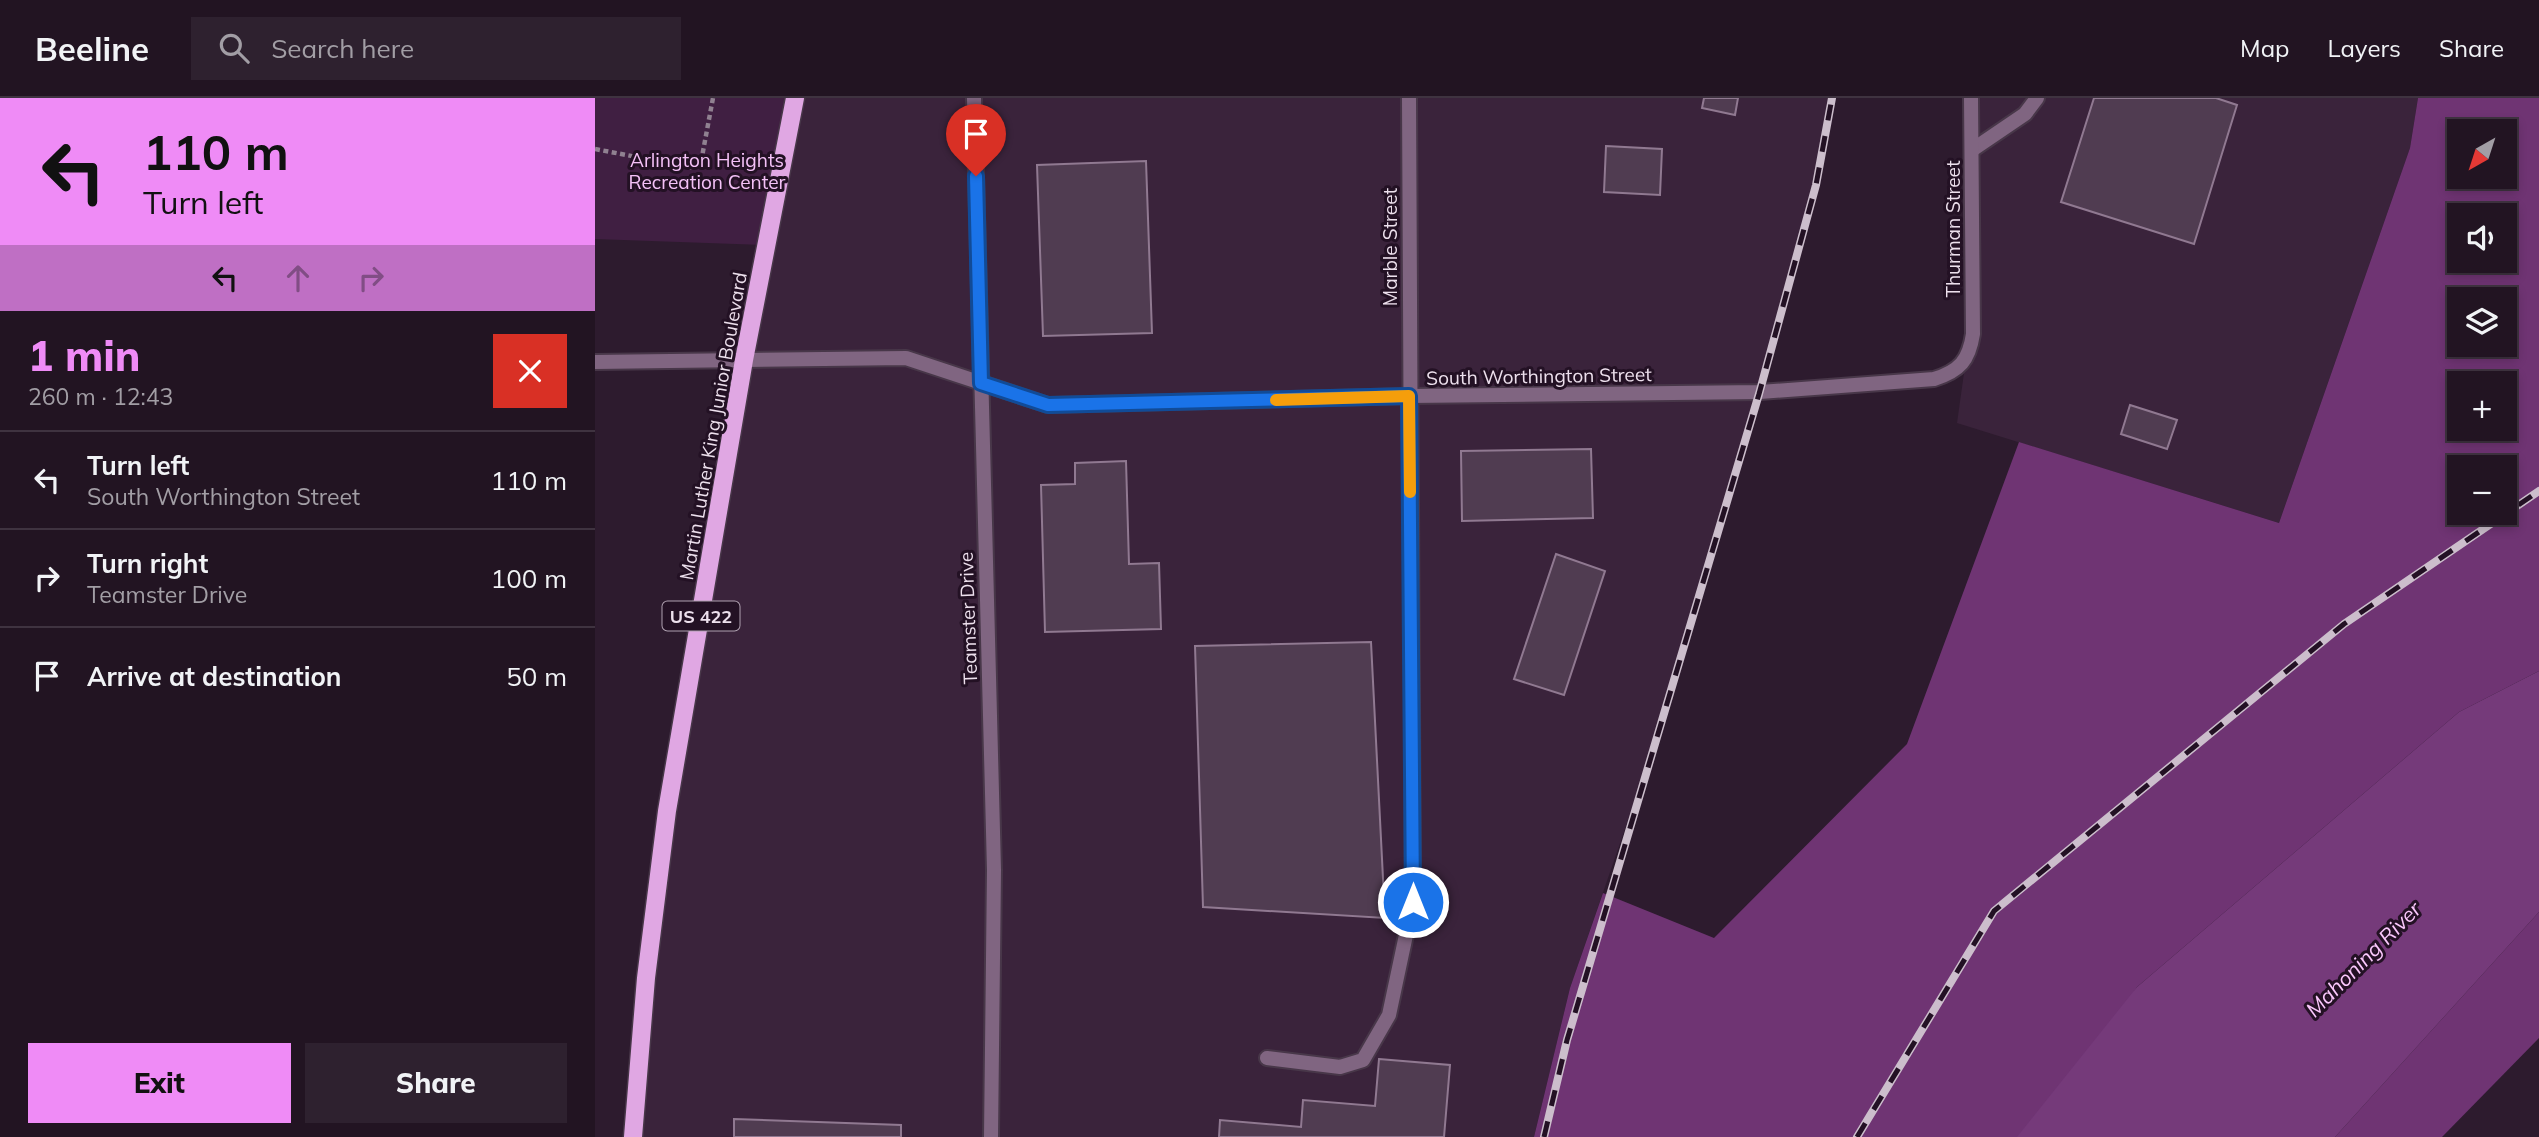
<!DOCTYPE html>
<html lang="en">
<head>
<meta charset="utf-8">
<style>
  body { margin:0; font-family:Mulish,sans-serif; background:#2e212f; color:#f1f3f6; height:100vh; display:flex; flex-direction:column; font-size:26px; white-space:nowrap }
  * { box-sizing:border-box; margin:0 }
  p { font-size:23px; color:#a29ea5 }
  .icon { flex:none; width:38px; height:38px; fill:none; stroke:currentColor; stroke-width:2; stroke-linecap:round; stroke-linejoin:round }
  .map { position:relative; flex:1; overflow:hidden }
  .panel { display:flex; flex-direction:column; background:#221422; width:595px }
  .panel>* { flex:none }
  .banner { background:#ef8bf6; color:#111; overflow:hidden }
  .needle { width:46px; rotate:219deg }
  .controls { position:absolute; left:1852px; top:21px; display:grid; gap:14px }
  .controls a { display:grid; place-items:center; width:70px; height:70px; border-radius:0px; background:#221422; box-shadow:0 4px 10px #0003,0 0 0 2px #3f3340; font-size:35px }
  .pin { position:absolute; display:grid; place-items:center; width:60px; height:60px; color:#fff; margin:-72px -30px; border-radius:50% 50% 50% 0; rotate:-45deg; box-shadow:0 0 7px #0007 }
  .pin .icon { rotate:45deg }
  .me { position:absolute; width:77px; margin:-38px; rotate:0deg; stroke-linejoin:round; filter:drop-shadow(0 0 5px #0008) }
  .turn { display:flex; align-items:center; gap:24px; height:147px; padding:0 28px; font-size:32px }
  .turn .icon { width:91px; height:91px; stroke-width:2.5 }
  .turn b { display:block; font-size:49px; line-height:60px }
  .lanes { display:flex; align-items:center; height:66px; padding:0 28px; background:#0003; justify-content:center; gap:35px; direction:ltr }
  .lanes .off { opacity:.35 }
  .round { display:grid; place-items:center; flex:none; width:74px; height:74px; border-radius:0px; background:#2e212f }
  .head { display:flex; align-items:center; justify-content:space-between; height:119px; padding:0 28px }
  h1 { font-size:42px; font-weight:800; line-height:52px; color:#ef8bf6 }
  .button { display:flex; gap:14px; margin-top:auto; padding:14px 28px }
  .button a { flex:1; height:80px; border-radius:0px; background:#ef8bf6; color:#111; font-size:28px; font-weight:800; line-height:80px; text-align:center }
  .button a+a { background:#2e212f; color:#f1f3f6 }
  ul { padding:0; list-style:none }
  li { display:flex; align-items:center; gap:21px; height:98px; padding:0 28px; border-top:2px solid #3f3340 }
  li div { flex:1 }
  li b { display:block; font-size:26px }
  li em { font-style:normal }
  header { display:flex; align-items:center; gap:42px; box-sizing:border-box; height:98px; padding:0 35px; background:#221422; border-bottom:2px solid #3f3340 }
  header strong { font-size:33px }
  nav { display:flex; gap:38px; margin-inline-start:auto; font-size:24px }
  .search { width:490px; height:63px; background:#2e212f; display:flex; align-items:center; gap:18px; box-sizing:border-box; padding:0 24px; border-radius:0px; color:#a29ea5; font-size:26px }
  main { display:flex; flex:1; min-height:0 }
  .map>svg:first-child { display:block }
  .built { fill:#3a233b }
  .green { fill:#401f42 }
  .forest { fill:#6f3473; fill-rule:evenodd }
  .water { fill:#753a7a }
  .building { fill:#503c51; stroke:#907991; stroke-width:2 }
  .lines { fill:none; stroke-linecap:round; stroke-linejoin:round }
  .service-casing { stroke:#483749; stroke-width:18 }
  .minor-casing { stroke:#483749; stroke-width:18 }
  .primary-casing { stroke:#483749; stroke-width:21 }
  .path { stroke:#908191; stroke-width:4.5; stroke-dasharray:5 3.5; stroke-linecap:butt }
  .service { stroke:#806581; stroke-width:14 }
  .minor { stroke:#806581; stroke-width:14 }
  .primary { stroke:#e0a7e3; stroke-width:18 }
  .rail-casing { stroke:#ccbecc; stroke-width:8 }
  .rail { stroke:#231124; stroke-width:5; stroke-dasharray:16; stroke-linecap:butt }
  .route-casing { stroke:#114b97; stroke-width:18 }
  .route { stroke:#1a73e8; stroke-width:12 }
  .slow { stroke:#f59e0b; stroke-width:12 }
  .labels { text-anchor:middle; dominant-baseline:central; stroke-width:6; stroke-linejoin:round; paint-order:stroke }
  .shield { fill:#231124; stroke:#b0a2b1; stroke-width:2 }
  .shield-label { font-size:18px; font-weight:bold; fill:#ede0ed }
  .park-label { font-size:19px; fill:#f4c1f7; stroke:#231124 }
  .street-label { font-size:19px; fill:#ede0ed; stroke:#231124 }
  .water-label { font-size:21px; font-style:italic; fill:#fbc8fd; stroke:#231124 }
</style>
</head>
<body>
<header>
<strong>Beeline</strong>
<div class="search"><svg class="icon" aria-label="search" viewBox="0 0 24 24"><circle cx="10" cy="10" r="6"/><path d="M15 15l6 6"/></svg>Search here</div>
<nav><a>Map</a><a>Layers</a><a>Share</a></nav>
</header>
<main>
<section class="panel">
<div class="banner">
<div class="turn"><svg class="icon" aria-label="left" viewBox="0 0 24 24"><path d="M17 20v-9H6M10 6l-5 5 5 5"/></svg><div><b>110 m</b>Turn left</div></div>
<div class="lanes"><svg class="icon" aria-label="left" viewBox="0 0 24 24"><path d="M17 20v-9H6M10 6l-5 5 5 5"/></svg><svg class="icon off" aria-label="ahead" viewBox="0 0 24 24"><path d="M12 20V5M6 11l6-6 6 6"/></svg><svg class="icon off" aria-label="right" viewBox="0 0 24 24"><path d="M7 20v-9h11M14 6l5 5-5 5"/></svg></div>
</div>
<div class="head"><div><h1>1 min</h1><p>260 m · 12:43</p></div><a class="round" style="background:#d93025;color:#fff"><svg class="icon" aria-label="close" viewBox="0 0 24 24"><path d="M6 6l12 12M18 6L6 18"/></svg></a></div>
<ul>
<li><svg class="icon" aria-label="left" viewBox="0 0 24 24"><path d="M17 20v-9H6M10 6l-5 5 5 5"/></svg><div><b>Turn left</b><p>South Worthington Street</p></div><em>110 m</em></li>
<li><svg class="icon" aria-label="right" viewBox="0 0 24 24"><path d="M7 20v-9h11M14 6l5 5-5 5"/></svg><div><b>Turn right</b><p>Teamster Drive</p></div><em>100 m</em></li>
<li><svg class="icon" aria-label="arrive" viewBox="0 0 24 24"><path d="M6 21V4h12l-3 4 3 4H6"/></svg><div><b>Arrive at destination</b></div><em>50 m</em></li>
</ul>
<div class="button"><a>Exit</a><a>Share</a></div>
</section>
<div class="map">
<svg width="1944" height="1039" viewBox="0 0 1944 1039">
  <rect width="100%" height="100%" fill="#2d1b2e"/>
  <g class="built">
    <polygon points="200,0 1238,0 1168,294 1070,615 975,890 939,1039 38,1039 51,880"/>
    <polygon points="1376,0 1823,0 1815,50 1684,425 1362,325 1371,261"/>
  </g>
  <polygon class="green" points="0,0 200,0 172,147 0,141"/>
  <g class="forest">
    <path d="M1823 0H1944V573L1864 614 1542 889 1447 1039H939L975 890 1008 795 1119 840 1312 646 1424 344 1684 425 1815 50ZM1864 33H1909V79H1864ZM1864 117H1909V163H1864ZM1864 201H1909V247H1864ZM1864 285H1909V331H1864ZM1864 369H1909V415H1864Z"/>
    <polygon points="1944,814 1944,940 1847,1039 1740,1039"/>
  </g>
  <polygon class="water" points="1944,573 1944,814 1740,1039 1422,1039 1542,889 1864,614"/>
  <g class="building">
    <polygon points="1109,0 1143,0 1140,17 1107,10"/>
    <polygon points="1499,0 1621,0 1642,7 1599,146 1466,104"/>
    <polygon points="1011,48 1067,51 1065,97 1009,94"/>
    <polygon points="551,63 557,235 448,238 442,67"/>
    <polygon points="1535,307 1582,322 1572,351 1526,336"/>
    <polygon points="996,351 998,420 867,423 866,353"/>
    <polygon points="531,363 534,466 564,465 566,531 450,534 446,387 480,386 480,365"/>
    <polygon points="961,456 1010,473 969,597 919,581"/>
    <polygon points="776,544 790,820 608,809 600,548"/>
    <polygon points="784,961 855,967 849,1039 624,1039 625,1022 706,1029 708,1002 780,1008"/>
    <polygon points="139,1021 306,1027 306,1039 139,1039"/>
  </g>
  <g class="lines">
    <g class="service-casing">
      <g id="service">
        <polyline points="1377,52 1430,16 1442,0"/>
        <polyline points="672,960 745,969 768,962 794,917 818,804"/>
      </g>
    </g>
    <g class="minor-casing">
      <g id="minor">
        <polyline points="379,0 399,772 396,1039"/>
        <polyline points="814,0 818,804"/>
        <path d="M0 264 311 260 453 307 814 298 1165 294 1339 281C1365 273 1374 262 1378 236L1376 0"/>
      </g>
    </g>
    <g class="primary-casing">
      <polyline id="primary" points="38,1039 51,880 72,713 149,262 200,0"/>
    </g>
    <polyline class="path" points="0,51 99,70 106,64 118,0"/>
    <use href="#service" class="service"/>
    <use href="#minor" class="minor"/>
    <use href="#primary" class="primary"/>
    <g class="rail-casing">
      <g id="rail">
        <polyline points="949,1039 972,942 1164,296 1221,87 1237,0"/>
        <polyline points="1262,1039 1399,813 1749,526 1944,393"/>
      </g>
    </g>
    <use href="#rail" class="rail"/>
  </g>
  <g class="lines">
    <g class="route-casing">
      <polyline id="route" points="381,78 386,285 453,307 814,298 818,804"/>
    </g>
    <use href="#route" class="route"/>
    <polyline class="slow" points="681,302 814,298 815,394"/>
  </g>
  <g class="labels">
    <rect class="shield" x="67.5" y="503.5" width="77" height="29" rx="5"/>
    <g class="shield-label">
      <text x="106" y="518">US 422</text>
    </g>
    <g class="park-label">
      <text x="112" y="62">Arlington Heights<tspan x="112" dy="22">Recreation Center</tspan></text>
    </g>
    <g class="street-label">
      <text transform="translate(1358 131) rotate(-90)">Thurman Street</text>
      <text transform="translate(795 149) rotate(-90)">Marble Street</text>
      <text transform="translate(944 278) rotate(-1)">South Worthington Street</text>
      <text transform="translate(118 328) rotate(-80)">Martin Luther King Junior Boulevard</text>
      <text transform="translate(373 520) rotate(-92)">Teamster Drive</text>
    </g>
    <g class="water-label">
      <text transform="translate(1768 861) rotate(-45)">Mahoning River</text>
    </g>
  </g>
</svg>
<div class="controls">
<a><svg class="needle" viewBox="-14 -14 28 28"><path d="M0-13l5 13h-10z" fill="#e53935"/><path d="M0 13l5-13h-10z" fill="#a29ea5"/></svg></a>
<a><svg class="icon" aria-label="sound" viewBox="0 0 24 24"><path d="M4 9h4l5-4v14l-5-4H4zM17 9q2 3 0 6"/></svg></a>
<a><svg class="icon" aria-label="layers" viewBox="0 0 24 24"><path d="M12 4l9 5-9 5-9-5zM3 14l9 5 9-5"/></svg></a>
<a>+</a>
<a>−</a>
</div>
<div class="pin" style="left:381px;top:78px;background:#d93025"><svg class="icon" aria-label="arrive" viewBox="0 0 24 24"><path d="M6 21V4h12l-3 4 3 4H6"/></svg></div>
<svg class="me" style="left:818px;top:804px" viewBox="-20 -20 40 40"><circle r="17" fill="#1a73e8" stroke="#fff" stroke-width="3"/><path d="M0-11L8 9 0 5-8 9z" fill="#fff"/></svg>
</div>
</main>
</body>
</html>
